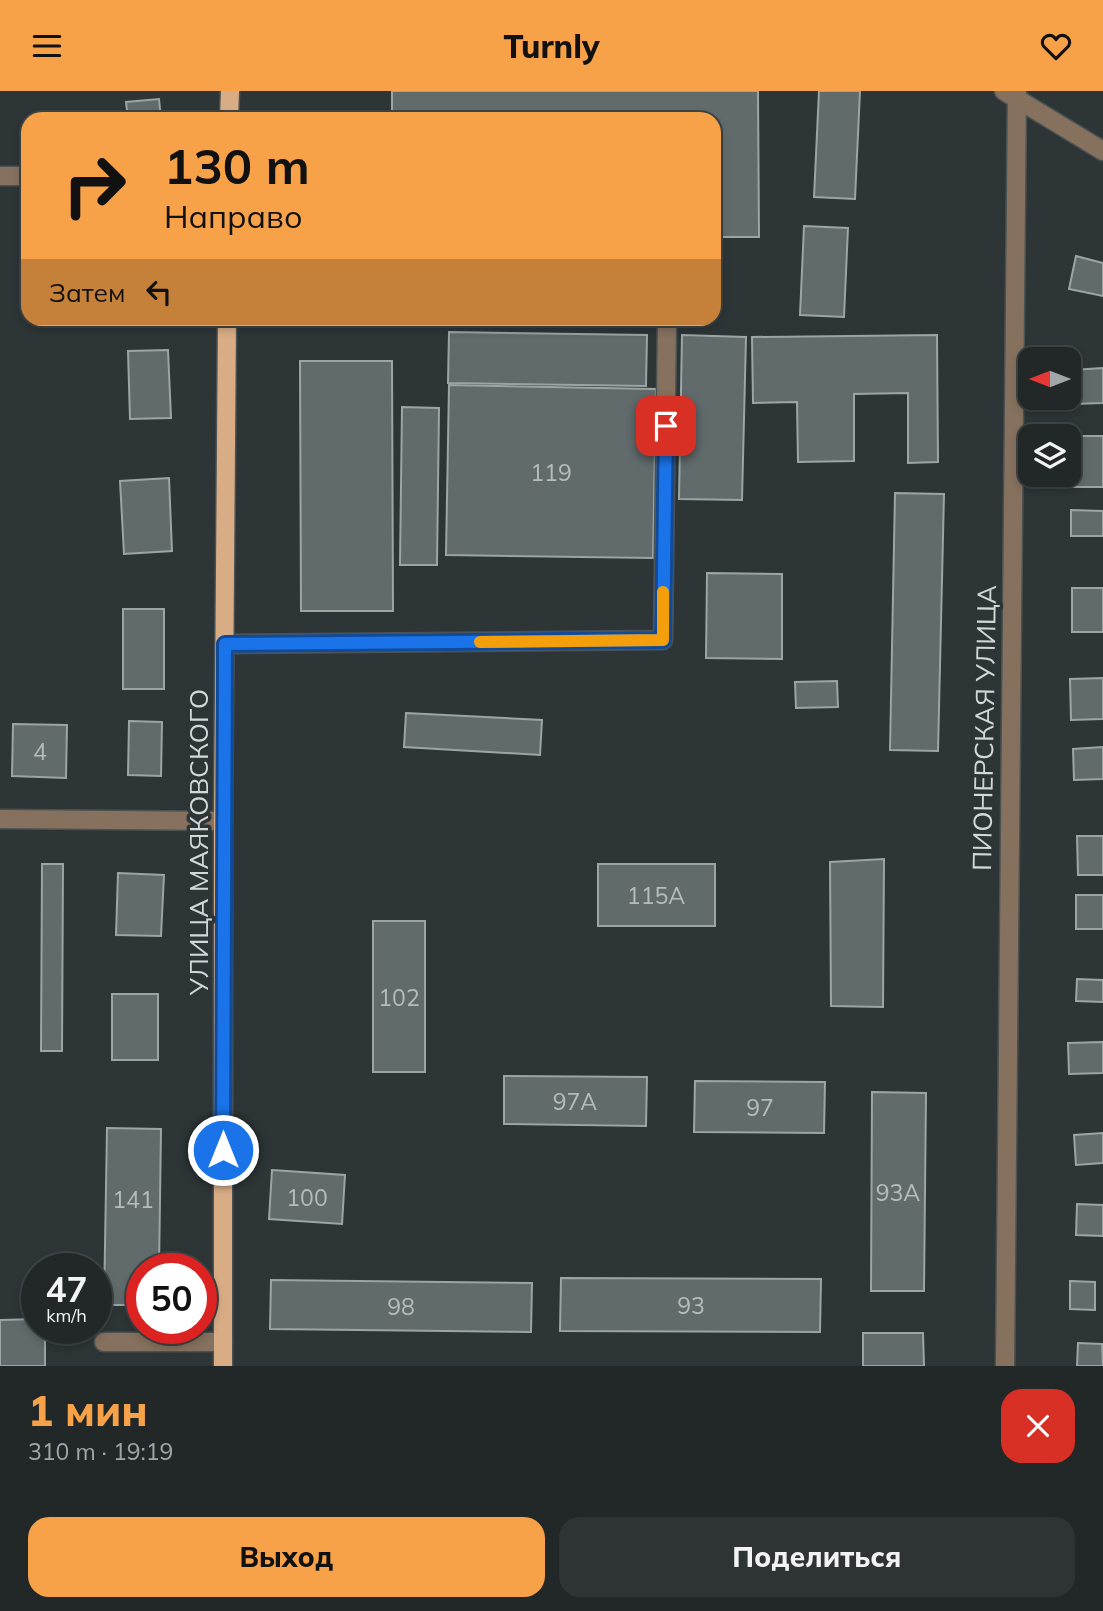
<!DOCTYPE html>
<html lang="ru">
<head>
<meta charset="utf-8">
<style>
  body { margin:0; font-family:Mulish,sans-serif; background:#2e3434; color:#f1f3f6; height:100vh; display:flex; flex-direction:column; font-size:26px; white-space:nowrap }
  * { box-sizing:border-box; margin:0 }
  p { font-size:23px; color:#a2a6a8 }
  .icon { flex:none; width:38px; height:38px; fill:none; stroke:currentColor; stroke-width:2; stroke-linecap:round; stroke-linejoin:round }
  .map { position:relative; height:1275px; overflow:hidden }
  .sheet { display:flex; flex-direction:column; background:#222828; flex:1 }
  .sheet>* { flex:none }
  .top-card { position:absolute; left:21px; top:21px; width:700px; height:214px; border-radius:21px; box-shadow:0 4px 10px #0003,0 0 0 2px #3f4445; background:#f7a149; color:#111; overflow:hidden }
  .needle { width:46px; rotate:270deg }
  .fabs { position:absolute; left:1018px; top:256px; display:grid; gap:14px }
  .fabs a { display:grid; place-items:center; width:63px; height:63px; border-radius:14px; background:#222828; box-shadow:0 4px 10px #0003,0 0 0 2px #3f4445; font-size:35px }
  .speed { position:absolute; left:21px; top:1162px; display:flex; gap:14px; font-size:35px; font-weight:700; text-align:center }
  .speed>* { display:grid; place-content:center; width:91px; height:91px; border-radius:50%; background:#222828; box-shadow:0 4px 10px #0003,0 0 0 2px #3f4445; line-height:1 }
  .speed small { font-size:18px; font-weight:400 }
  .speed .limit { border:10px solid #d22; background:#fff; color:#111 }
  .pin { position:absolute; display:grid; place-items:center; width:60px; height:60px; color:#fff; margin:-30px; border-radius:14px; box-shadow:0 4px 10px #0006 }
  .me { position:absolute; width:77px; margin:-38px; rotate:0deg; stroke-linejoin:round; filter:drop-shadow(0 0 5px #0008) }
  .turn { display:flex; align-items:center; gap:24px; height:147px; padding:0 28px; font-size:32px }
  .turn .icon { width:91px; height:91px; stroke-width:2.5 }
  .turn b { display:block; font-size:49px; line-height:60px }
  .then { display:flex; align-items:center; height:66px; padding:0 28px; background:#0003; gap:14px; font-size:26px }
  .round { display:grid; place-items:center; flex:none; width:74px; height:74px; border-radius:21px; background:#2e3434 }
  .headline { display:flex; align-items:center; justify-content:space-between; height:119px; padding:0 28px }
  h1 { font-size:42px; font-weight:800; line-height:52px; color:#f7a149 }
  .action { display:flex; gap:14px; margin-top:auto; padding:14px 28px }
  .action a { flex:1; height:80px; border-radius:21px; background:#f7a149; color:#111; font-size:28px; font-weight:800; line-height:80px; text-align:center }
  .action a+a { background:#2e3434; color:#f1f3f6 }
  header { display:flex; justify-content:space-between; align-items:center; height:91px; padding:0 28px; background:#f7a149; color:#111; font-size:32px; font-weight:800 }
  .map>svg:first-child { display:block }
  .building { fill:#616b6c; stroke:#9ba5a6; stroke-width:2 }
  .lines { fill:none; stroke-linecap:round; stroke-linejoin:round }
  .minor-casing { stroke:#4b5253; stroke-width:21 }
  .major-casing { stroke:#4b5253; stroke-width:21 }
  .minor { stroke:#86715e; stroke-width:18 }
  .major { stroke:#d8ad86; stroke-width:18 }
  .route-casing { stroke:#114b97; stroke-width:18 }
  .route { stroke:#1a73e8; stroke-width:12 }
  .slow { stroke:#f59e0b; stroke-width:12 }
  .labels { text-anchor:middle; dominant-baseline:central; stroke-width:7; stroke-linejoin:round; paint-order:stroke }
  .number-label { font-size:23px; fill:#b6bcbd }
  .street-label { font-size:26px; fill:#d2d7d8; stroke:#2d3536 }
</style>
</head>
<body>
<header><svg class="icon" aria-label="menu" viewBox="0 0 24 24"><path d="M4 6h16M4 12h16M4 18h16"/></svg>Turnly<svg class="icon" aria-label="heart" viewBox="0 0 24 24"><path d="M12 20l-8-8c-3-5 5-10 8-4 3-6 11-1 8 4z"/></svg></header>
<div class="map">
<svg width="1103" height="1275" viewBox="0 0 1103 1275">
  <rect width="100%" height="100%" fill="#2d3536"/>
  <g class="building">
    <polygon points="392,0 758,0 759,146 714,146 714,28 392,28"/>
    <polygon points="819,0 860,0 855,108 814,106"/>
    <polygon points="159,8 161,28 128,28 126,11"/>
    <polygon points="804,135 848,137 844,226 800,224"/>
    <polygon points="1076,165 1103,172 1103,205 1069,198"/>
    <polygon points="449,241 647,244 646,295 448,292"/>
    <polygon points="682,244 746,246 742,409 679,408"/>
    <polygon points="937,244 938,371 908,372 908,302 854,303 854,370 798,371 797,311 753,312 752,246"/>
    <polygon points="168,259 171,327 130,328 128,260"/>
    <polygon points="300,270 392,270 393,520 301,520"/>
    <polygon points="1103,277 1103,312 1073,313 1072,279"/>
    <polygon points="449,294 656,298 653,467 446,464"/>
    <polygon points="402,316 439,317 437,474 400,474"/>
    <rect x="1073" y="345" width="30" height="51"/>
    <polygon points="169,387 172,460 124,463 120,390"/>
    <polygon points="895,402 944,403 938,660 890,659"/>
    <polygon points="1071,419 1103,420 1103,445 1071,445"/>
    <polygon points="707,482 782,483 782,568 706,567"/>
    <rect x="1072" y="497" width="31" height="44"/>
    <rect x="123" y="518" width="41" height="80"/>
    <polygon points="1103,587 1103,628 1071,629 1070,588"/>
    <polygon points="837,590 838,616 796,617 795,591"/>
    <polygon points="406,622 542,629 540,664 404,656"/>
    <polygon points="129,630 162,631 161,685 128,684"/>
    <polygon points="13,633 67,634 66,687 12,685"/>
    <polygon points="1103,656 1103,688 1074,689 1073,658"/>
    <polygon points="1077,745 1103,745 1103,784 1078,784"/>
    <polygon points="884,768 883,916 831,915 830,771"/>
    <polygon points="42,773 63,773 62,960 41,960"/>
    <rect x="598" y="773" width="117" height="62"/>
    <polygon points="118,782 164,784 161,845 116,844"/>
    <rect x="1076" y="804" width="27" height="34"/>
    <rect x="373" y="830" width="52" height="151"/>
    <polygon points="1077,888 1103,889 1103,911 1076,910"/>
    <rect x="112" y="903" width="46" height="66"/>
    <polygon points="1103,951 1103,982 1069,983 1068,952"/>
    <polygon points="504,985 647,986 646,1035 504,1033"/>
    <polygon points="695,990 825,991 824,1042 694,1041"/>
    <polygon points="872,1001 926,1002 924,1200 871,1200"/>
    <polygon points="107,1037 161,1038 159,1178 142,1178 142,1214 104,1214"/>
    <polygon points="1103,1042 1103,1072 1076,1074 1074,1044"/>
    <polygon points="272,1079 345,1084 342,1133 269,1128"/>
    <polygon points="1077,1113 1103,1114 1103,1145 1076,1144"/>
    <polygon points="561,1187 821,1188 820,1241 560,1240"/>
    <polygon points="271,1189 532,1192 531,1241 270,1238"/>
    <polygon points="1070,1190 1095,1191 1095,1219 1070,1218"/>
    <polygon points="37,1228 37,1237 45,1237 45,1275 0,1275 0,1229"/>
    <polygon points="863,1242 923,1242 924,1275 863,1275"/>
    <polygon points="1078,1252 1102,1253 1103,1275 1077,1275"/>
  </g>
  <g class="lines">
    <g class="minor-casing">
      <g id="minor">
        <polyline points="1004,0 1103,60"/>
        <polyline points="0,85 28,85"/>
        <polyline points="225,553 663,549 667,228"/>
        <polyline points="0,728 223,730"/>
        <polyline points="104,1251 223,1251"/>
        <polyline points="1005,1275 1017,0"/>
      </g>
    </g>
    <g class="major-casing">
      <g id="major">
        <polyline points="229,28 230,0"/>
        <polyline points="223,1275 223,730 227,228"/>
      </g>
    </g>
    <use href="#minor" class="minor"/>
    <use href="#major" class="major"/>
  </g>
  <g class="lines">
    <g class="route-casing">
      <polyline id="route" points="223,1059 225,553 663,549 666,335"/>
    </g>
    <use href="#route" class="route"/>
    <polyline class="slow" points="480,551 663,549 663,501"/>
  </g>
  <g class="labels">
    <g class="number-label">
      <text x="551" y="381">119</text>
      <text x="40" y="660">4</text>
      <text x="656" y="804">115А</text>
      <text x="399" y="906">102</text>
      <text x="575" y="1010">97А</text>
      <text x="760" y="1016">97</text>
      <text x="898" y="1101">93А</text>
      <text x="307" y="1106">100</text>
      <text x="133" y="1108">141</text>
      <text x="691" y="1214">93</text>
      <text x="401" y="1215">98</text>
    </g>
    <g class="street-label">
      <text transform="translate(984 637) rotate(-89)">ПИОНЕРСКАЯ УЛИЦА</text>
      <text transform="translate(198 751) rotate(-90)">УЛИЦА МАЯКОВСКОГО</text>
    </g>
  </g>
</svg>
<div class="fabs">
<a><svg class="needle" viewBox="-14 -14 28 28"><path d="M0-13l5 13h-10z" fill="#e53935"/><path d="M0 13l5-13h-10z" fill="#a2a6a8"/></svg></a>
<a><svg class="icon" aria-label="layers" viewBox="0 0 24 24"><path d="M12 4l9 5-9 5-9-5zM3 14l9 5 9-5"/></svg></a>
</div>
<div class="speed"><div>47<small>km/h</small></div><div class="limit">50</div></div>
<div class="pin" style="left:666px;top:335px;background:#d93025"><svg class="icon" aria-label="arrive" viewBox="0 0 24 24"><path d="M6 21V4h12l-3 4 3 4H6"/></svg></div>
<svg class="me" style="left:223px;top:1059px" viewBox="-20 -20 40 40"><circle r="17" fill="#1a73e8" stroke="#fff" stroke-width="3"/><path d="M0-11L8 9 0 5-8 9z" fill="#fff"/></svg>
<div class="top-card">
<div class="turn"><svg class="icon" aria-label="right" viewBox="0 0 24 24"><path d="M7 20v-9h11M14 6l5 5-5 5"/></svg><div><b>130 m</b>Направо</div></div>
<div class="then">Затем<svg class="icon" aria-label="left" viewBox="0 0 24 24"><path d="M17 20v-9H6M10 6l-5 5 5 5"/></svg></div>
</div>
</div>
<section class="sheet">
<div class="headline"><div><h1>1 мин</h1><p>310 m · 19:19</p></div><a class="round" style="background:#d93025;color:#fff"><svg class="icon" aria-label="close" viewBox="0 0 24 24"><path d="M6 6l12 12M18 6L6 18"/></svg></a></div>
<div class="action"><a>Выход</a><a>Поделиться</a></div>
</section>
</body>
</html>
